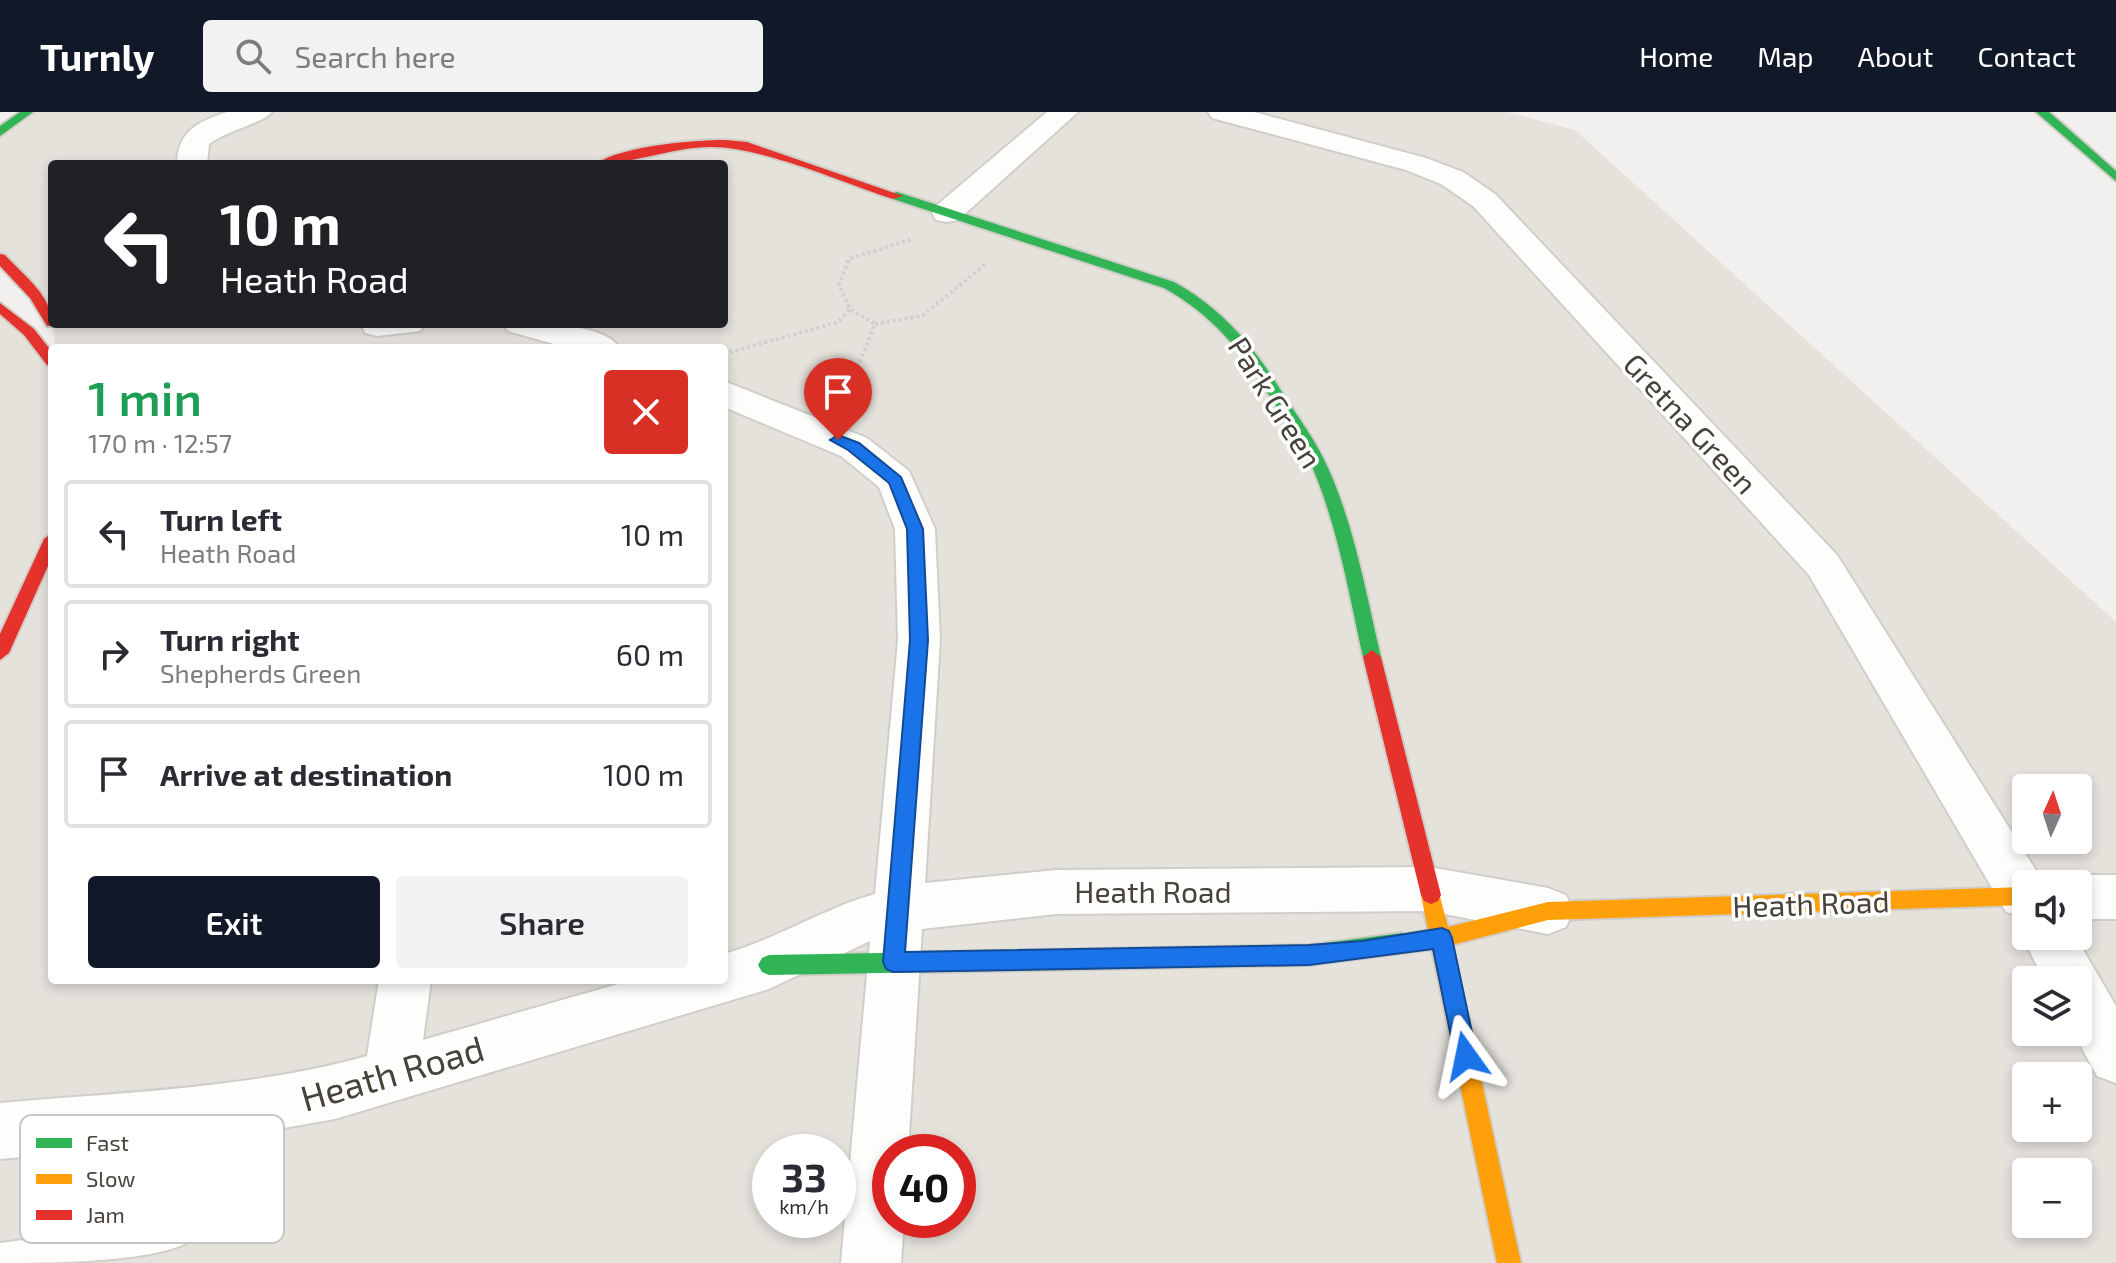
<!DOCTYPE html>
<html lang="en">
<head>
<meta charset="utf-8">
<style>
  body { margin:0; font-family:"Exo 2",sans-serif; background:#f2f2f3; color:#2b2b33; height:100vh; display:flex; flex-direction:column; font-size:30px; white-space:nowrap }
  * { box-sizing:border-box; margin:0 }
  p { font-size:26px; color:#7c7c81 }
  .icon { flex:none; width:44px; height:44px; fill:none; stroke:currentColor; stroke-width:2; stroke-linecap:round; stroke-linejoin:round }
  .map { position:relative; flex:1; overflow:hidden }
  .side { position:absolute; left:48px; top:232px; width:680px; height:640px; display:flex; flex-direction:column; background:#fff; border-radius:8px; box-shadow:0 4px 12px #0003 }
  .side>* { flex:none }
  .guide { position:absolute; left:48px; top:48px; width:680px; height:168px; border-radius:8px; box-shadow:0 4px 12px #0003; background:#202124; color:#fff; overflow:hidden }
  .needle { width:52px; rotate:3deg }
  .fabs { position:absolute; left:2012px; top:662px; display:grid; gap:16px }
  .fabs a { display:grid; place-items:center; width:80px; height:80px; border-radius:8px; background:#fff; box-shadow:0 4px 12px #0003; font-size:40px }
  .speed { position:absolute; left:752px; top:1022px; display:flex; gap:16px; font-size:40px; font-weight:700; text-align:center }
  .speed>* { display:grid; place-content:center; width:104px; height:104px; border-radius:50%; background:#fff; box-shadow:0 4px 12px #0003; line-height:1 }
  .speed small { font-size:20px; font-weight:400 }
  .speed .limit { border:12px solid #d22; background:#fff; color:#111 }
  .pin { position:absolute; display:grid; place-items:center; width:68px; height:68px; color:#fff; margin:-82px -34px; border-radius:50% 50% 50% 0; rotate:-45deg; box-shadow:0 0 8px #0007 }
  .pin .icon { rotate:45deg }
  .me { position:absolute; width:88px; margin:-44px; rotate:348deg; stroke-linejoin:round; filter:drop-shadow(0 0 6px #0008) }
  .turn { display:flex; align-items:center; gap:28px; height:168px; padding:0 40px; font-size:36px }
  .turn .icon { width:104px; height:104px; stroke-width:2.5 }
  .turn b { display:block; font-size:56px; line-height:68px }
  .round { display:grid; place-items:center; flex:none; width:84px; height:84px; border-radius:8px; background:#f2f2f3 }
  .head { display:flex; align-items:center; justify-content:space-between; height:136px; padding:0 40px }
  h1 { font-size:48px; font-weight:600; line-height:60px; color:#1e9e55 }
  .cta { display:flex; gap:16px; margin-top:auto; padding:16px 40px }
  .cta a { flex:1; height:92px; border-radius:8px; background:#111827; color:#fff; font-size:32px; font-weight:600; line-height:92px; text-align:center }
  .cta a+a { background:#f2f2f3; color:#2b2b33 }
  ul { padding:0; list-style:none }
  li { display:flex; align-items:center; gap:24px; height:108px; margin:0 16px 12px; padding:0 24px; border:4px solid #e1e1e2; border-radius:8px }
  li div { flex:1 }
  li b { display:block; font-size:30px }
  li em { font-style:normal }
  header { display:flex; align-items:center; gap:48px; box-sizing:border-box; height:112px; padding:0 40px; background:#111827; color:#fff }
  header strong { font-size:38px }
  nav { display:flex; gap:44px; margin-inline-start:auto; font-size:28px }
  .search { width:560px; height:72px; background:#f2f2f3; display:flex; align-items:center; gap:20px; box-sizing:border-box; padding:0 28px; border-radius:8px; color:#7c7c81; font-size:30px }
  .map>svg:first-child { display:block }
  .residential { fill:#e5e2dc; fill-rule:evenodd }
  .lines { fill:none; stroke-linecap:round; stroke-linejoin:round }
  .lane-casing { stroke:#d0cecb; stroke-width:4 }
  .street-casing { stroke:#d0cecb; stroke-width:4 }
  .fast-casing { stroke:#d0cdc6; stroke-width:4 }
  .slow-casing { stroke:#d0cdc6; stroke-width:4 }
  .jam-casing { stroke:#d0cdc6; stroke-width:4 }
  .path { stroke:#d2d0cc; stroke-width:4; stroke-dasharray:3 3; stroke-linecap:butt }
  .lane { fill:#fdfdfc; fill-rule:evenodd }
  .street { fill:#fdfdfc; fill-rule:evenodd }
  .fast { fill:#30b455; fill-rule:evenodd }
  .slow { fill:#ff9f0a; fill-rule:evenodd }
  .jam { fill:#e5322d; fill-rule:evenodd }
  .route { fill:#1a73e8; stroke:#114b97; stroke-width:2 }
  .labels { text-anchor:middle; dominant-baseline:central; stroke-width:7; stroke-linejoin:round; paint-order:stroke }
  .street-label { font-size:30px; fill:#47423a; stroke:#fff }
  .near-street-label { font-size:36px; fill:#47423a; stroke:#fff }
  .key { fill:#fff; stroke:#c8c6c4; stroke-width:2 }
  .key-label { font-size:22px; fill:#47423a }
</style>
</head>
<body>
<header>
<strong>Turnly</strong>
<div class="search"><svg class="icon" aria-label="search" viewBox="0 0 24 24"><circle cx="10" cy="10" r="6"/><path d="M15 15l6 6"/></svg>Search here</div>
<nav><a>Home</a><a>Map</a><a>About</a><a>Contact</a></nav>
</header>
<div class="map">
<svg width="2116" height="1151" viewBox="0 0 2116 1151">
  <rect width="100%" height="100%" fill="#f2f0ee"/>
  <path class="residential" d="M27 0H1507L1575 18 2116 510V1151H0V195L52 250V868H724V236H56L52 212H724V52H52V211L0 146V20ZM2026 676H2078V728H2026ZM2026 772H2078V824H2026ZM2026 868H2078V920H2026ZM2026 964H2078V1016H2026ZM770 1040H838V1108H770ZM890 1040H958V1108H890ZM2026 1060H2078V1112H2026Z"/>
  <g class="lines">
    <g class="lane-casing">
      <path id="lane" d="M216 982 229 987 234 1000C225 1031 211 1099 196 1124 172 1151 44 1151 0 1151V1131L160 1110 168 1100 203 987Z"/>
    </g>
    <g class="street-casing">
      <g id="street">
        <path d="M227 0H272C265 10 224 20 209 32L207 52H177C178 19 197 10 227 0Z"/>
        <polygon points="1047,0 1078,0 958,108 947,110 936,108 932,101 936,94"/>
        <polygon points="1208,0 1254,0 1426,46 1463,60 1495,82 1837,443 2042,768 2043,772 2026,772 2026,805 2006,800 1809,463 1473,94 1441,72 1406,58 1212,6"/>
        <polygon points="361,212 425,212 420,219 377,224 365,221"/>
        <path d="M503 212C532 212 602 209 620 236H568L508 219Z"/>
        <path d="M724 269 867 326 909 359 935 417 940 528 925 771 1056 758 1429 755 1548 776 1566 783 1573 799 1566 815 1548 822 1429 799 1056 802 922 817 908 1040H890V1108H904L901 1151H841L870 829 769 877 335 1007 216 1028 0 1047V991C122 980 248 977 367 944L379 868H431L423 928 632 868H724V842C777 827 822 797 875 782L898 528 895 417 879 375 841 344 724 295Z"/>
        <polygon points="2078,763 2116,763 2116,807 2078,807 2078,772 2059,772"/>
        <polygon points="2026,814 2026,824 2075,824 2116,894 2116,971 2097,964 2073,920 2078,920 2078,868 2044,868 2022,824"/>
      </g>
    </g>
    <g class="fast-casing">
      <g id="fast">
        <polygon points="20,0 33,0 0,24 0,14"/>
        <polygon points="2036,0 2049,0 2116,59 2116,69"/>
        <path d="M897 80 1174 170C1221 196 1252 232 1280 277 1296 303 1316 328 1328 356 1355 416 1366 482 1381 545L1378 550 1372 552 1363 545C1349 482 1338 416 1313 357 1302 331 1284 307 1269 283 1241 238 1211 202 1164 176L893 87V81Z"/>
        <polygon points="1402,821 1409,824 1412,831 1409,838 1402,841 1309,853 769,863 762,860 758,853 762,846 769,843 1309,833"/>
      </g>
    </g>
    <g class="slow-casing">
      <polygon id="slow" points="1431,774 1438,777 1448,815 1548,790 2026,775 2026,793 1548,808 1452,833 1521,1151 1497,1151 1432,837 1402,841 1395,838 1392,831 1395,824 1428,818 1421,783 1424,777"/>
    </g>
    <g class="jam-casing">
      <g id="jam">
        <path d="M725 28 747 30 903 84 893 87C841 70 763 35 711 35 671 35 635 52 596 52 621 34 693 28 725 28Z"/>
        <path d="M0 142 5 143C23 163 52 183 52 212H58L57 214H47L30 186 0 154Z"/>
        <polygon points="0,191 34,217 52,240 52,254 47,253 24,223 0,202"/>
        <polygon points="52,421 52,445 9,541 0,548 0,522 44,427"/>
        <polygon points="1372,538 1381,545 1441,783 1438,789 1431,792 1424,789 1421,783 1363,545"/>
      </g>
    </g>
    <g class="path">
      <polyline points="875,212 922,204 987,151"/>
      <polyline points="724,242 838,210 850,197"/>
      <polyline points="844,289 875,212 850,197 839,173 849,147 912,127"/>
    </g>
    <use href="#lane" class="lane"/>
    <use href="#street" class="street"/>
    <use href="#fast" class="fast"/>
    <use href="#slow" class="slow"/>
    <use href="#jam" class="jam"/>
  </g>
  <polygon class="route" points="838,323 859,331 901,365 923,417 928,528 905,840 1309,833 1362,829 1442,816 1449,819 1452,826 1477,944 1474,952 1466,955 1458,952 1455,944 1433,837 1309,853 893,860 886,857 883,850 910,528 907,417 889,371 848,338 830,328"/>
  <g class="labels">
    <g class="street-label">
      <text transform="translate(1276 290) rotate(58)">Park Green</text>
      <text transform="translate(1691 311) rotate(47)">Gretna Green</text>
      <text x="1153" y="779">Heath Road</text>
      <text transform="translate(1811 791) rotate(-2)">Heath Road</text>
    </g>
    <g class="near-street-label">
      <text transform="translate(392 960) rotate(-16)">Heath Road</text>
    </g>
  </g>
  <rect x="20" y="1003" width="264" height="128" rx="12" class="key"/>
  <rect x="36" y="1026" width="36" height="10" fill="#30b455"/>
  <rect x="36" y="1062" width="36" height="10" fill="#ff9f0a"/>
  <rect x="36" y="1098" width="36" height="10" fill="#e5322d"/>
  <g class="key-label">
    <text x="86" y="1039">Fast</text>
    <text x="86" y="1075">Slow</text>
    <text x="86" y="1111">Jam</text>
  </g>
</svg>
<div class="fabs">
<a><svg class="needle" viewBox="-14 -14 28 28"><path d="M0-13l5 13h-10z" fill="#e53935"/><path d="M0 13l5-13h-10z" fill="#7c7c81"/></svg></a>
<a><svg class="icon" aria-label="sound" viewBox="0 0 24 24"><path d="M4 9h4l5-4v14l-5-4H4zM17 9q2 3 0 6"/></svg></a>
<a><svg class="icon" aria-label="layers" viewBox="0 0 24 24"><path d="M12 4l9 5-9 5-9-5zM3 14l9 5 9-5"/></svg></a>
<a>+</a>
<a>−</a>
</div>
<div class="speed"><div>33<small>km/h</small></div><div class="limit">40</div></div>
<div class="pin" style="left:838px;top:328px;background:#d93025"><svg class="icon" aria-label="arrive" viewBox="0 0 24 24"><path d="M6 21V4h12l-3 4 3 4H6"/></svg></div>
<svg class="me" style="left:1466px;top:944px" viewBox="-20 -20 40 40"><path d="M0-17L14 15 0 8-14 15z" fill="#1a73e8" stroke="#fff" stroke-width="4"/></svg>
<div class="guide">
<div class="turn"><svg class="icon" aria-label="left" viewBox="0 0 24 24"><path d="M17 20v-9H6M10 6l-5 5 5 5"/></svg><div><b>10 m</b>Heath Road</div></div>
</div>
<section class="side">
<div class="head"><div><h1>1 min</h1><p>170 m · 12:57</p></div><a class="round" style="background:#d93025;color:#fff"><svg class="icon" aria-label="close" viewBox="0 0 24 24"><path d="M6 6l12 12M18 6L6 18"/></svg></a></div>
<ul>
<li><svg class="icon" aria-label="left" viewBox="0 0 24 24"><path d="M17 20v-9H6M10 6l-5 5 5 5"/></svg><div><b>Turn left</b><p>Heath Road</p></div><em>10 m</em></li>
<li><svg class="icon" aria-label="right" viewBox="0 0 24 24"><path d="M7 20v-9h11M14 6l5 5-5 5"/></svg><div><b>Turn right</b><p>Shepherds Green</p></div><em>60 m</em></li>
<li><svg class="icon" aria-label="arrive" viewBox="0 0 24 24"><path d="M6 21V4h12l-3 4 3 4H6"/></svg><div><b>Arrive at destination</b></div><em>100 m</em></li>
</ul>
<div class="cta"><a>Exit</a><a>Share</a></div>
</section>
</div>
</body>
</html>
